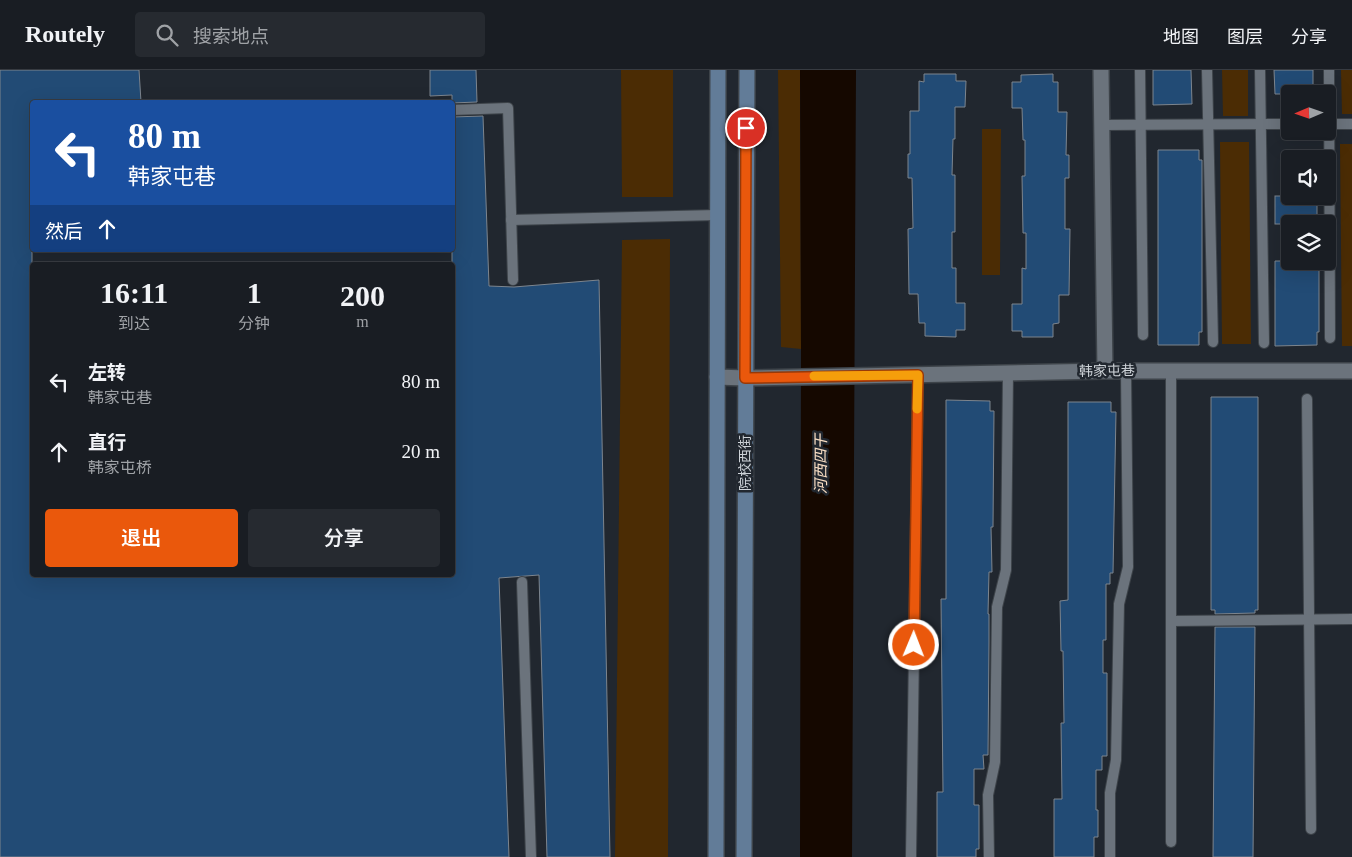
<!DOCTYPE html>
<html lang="zh">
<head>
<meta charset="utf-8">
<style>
  body { margin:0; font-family:"Times New Roman","Noto Sans SC",serif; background:#262a30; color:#f1f3f6; height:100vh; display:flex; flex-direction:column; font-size:19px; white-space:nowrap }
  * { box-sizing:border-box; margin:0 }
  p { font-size:16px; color:#9fa2a6 }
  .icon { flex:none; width:28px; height:28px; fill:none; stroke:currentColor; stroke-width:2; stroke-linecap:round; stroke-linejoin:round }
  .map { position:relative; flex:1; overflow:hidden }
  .details { position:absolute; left:30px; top:192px; width:425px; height:315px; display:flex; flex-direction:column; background:#191d23; border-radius:5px; box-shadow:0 5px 20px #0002,0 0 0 1px #373b41 }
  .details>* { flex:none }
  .hud { position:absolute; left:30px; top:30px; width:425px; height:152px; border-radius:5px; box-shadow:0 5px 20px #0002,0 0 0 1px #373b41; background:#1a4fa0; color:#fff; overflow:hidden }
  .needle { width:32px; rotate:268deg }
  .buttons { position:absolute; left:1281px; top:15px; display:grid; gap:10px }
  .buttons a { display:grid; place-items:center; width:55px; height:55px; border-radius:5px; background:#191d23; box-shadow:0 5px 20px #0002,0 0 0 1px #373b41; font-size:25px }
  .pin { position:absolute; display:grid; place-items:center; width:42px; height:42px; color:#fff; margin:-21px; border:2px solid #fff; border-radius:50%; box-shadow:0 1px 5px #0007 }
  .me { position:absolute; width:55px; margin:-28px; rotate:1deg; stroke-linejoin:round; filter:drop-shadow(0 0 4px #0008) }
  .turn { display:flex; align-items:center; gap:18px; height:105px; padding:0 15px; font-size:22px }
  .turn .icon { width:65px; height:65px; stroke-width:2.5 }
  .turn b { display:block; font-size:35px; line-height:42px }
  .then { display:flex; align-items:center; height:48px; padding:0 15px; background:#0003; gap:10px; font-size:19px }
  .eta { display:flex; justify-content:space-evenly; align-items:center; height:85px; text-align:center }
  .eta b { font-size:30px; font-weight:600; line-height:35px }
  .cta { display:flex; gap:10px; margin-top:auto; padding:10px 15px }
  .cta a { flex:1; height:58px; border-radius:5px; background:#ea580c; color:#fff; font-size:20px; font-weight:600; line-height:58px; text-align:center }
  .cta a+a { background:#262a30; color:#f1f3f6 }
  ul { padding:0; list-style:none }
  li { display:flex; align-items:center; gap:15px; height:70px; padding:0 15px }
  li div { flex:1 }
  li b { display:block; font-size:19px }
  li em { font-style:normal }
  header { display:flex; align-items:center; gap:30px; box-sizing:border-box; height:70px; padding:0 25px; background:#191d23; border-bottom:1px solid #373b41 }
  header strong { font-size:24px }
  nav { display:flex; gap:28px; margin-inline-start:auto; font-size:18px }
  .search { width:350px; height:45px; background:#262a30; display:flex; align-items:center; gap:12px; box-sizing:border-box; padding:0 18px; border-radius:5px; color:#9fa2a6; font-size:19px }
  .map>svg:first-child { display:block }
  .green { fill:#4b2c04 }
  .water { fill:#150800 }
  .building { fill:#224b75; stroke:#7d858e }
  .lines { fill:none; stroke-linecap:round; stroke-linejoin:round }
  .lane-casing { stroke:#3d4349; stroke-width:12 }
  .street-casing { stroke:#3d4349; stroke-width:18 }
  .secondary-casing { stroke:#3d4349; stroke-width:18 }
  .lane { stroke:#6b737c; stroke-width:10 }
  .street { stroke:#6b737c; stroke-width:15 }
  .secondary { stroke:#627c98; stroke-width:15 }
  .route-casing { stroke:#983908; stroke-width:12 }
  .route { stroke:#ea580c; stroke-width:9 }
  .slow { stroke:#f59e0b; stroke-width:9 }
  .labels { text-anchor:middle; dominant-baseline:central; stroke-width:5; stroke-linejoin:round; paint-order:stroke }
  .street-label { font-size:14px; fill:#ced3d8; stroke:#21272f }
  .water-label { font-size:15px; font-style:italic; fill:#f8ddc3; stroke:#21272f }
</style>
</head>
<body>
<header>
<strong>Routely</strong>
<div class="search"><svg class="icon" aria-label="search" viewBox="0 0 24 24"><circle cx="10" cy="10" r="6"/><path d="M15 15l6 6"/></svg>搜索地点</div>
<nav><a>地图</a><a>图层</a><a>分享</a></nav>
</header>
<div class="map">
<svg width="1352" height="787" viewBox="0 0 1352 787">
  <rect width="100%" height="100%" fill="#21272f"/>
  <g class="green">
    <polygon points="621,0 673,0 673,127 622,127"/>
    <polygon points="778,0 800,0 801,279 781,277"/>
    <polygon points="1222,0 1248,0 1248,46 1223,46"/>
    <polygon points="1341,0 1352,0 1352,44 1342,44"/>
    <polygon points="982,59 1001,59 1000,205 982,205"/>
    <polygon points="1220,72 1249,72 1251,274 1222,274"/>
    <polygon points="1340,74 1352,74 1352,276 1342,276"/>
    <polygon points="670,169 668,787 615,787 622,170"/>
  </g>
  <polygon class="water" points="800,0 856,0 852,787 800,787 801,279"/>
  <g class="building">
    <polygon points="0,0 139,0 141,32 32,32 32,505 452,505 452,47 483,46 489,216 514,217 599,210 610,787 547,787 539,505 499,508 509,787 0,787"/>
    <polygon points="430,0 476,0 477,32 452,33 452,25 430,26"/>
    <polygon points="1153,0 1191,0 1192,34 1153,35"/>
    <polygon points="1274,0 1313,0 1313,24 1275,24"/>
    <polygon points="924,4 956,4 956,11 966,11 965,37 955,37 955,69 953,69 952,105 955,105 955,162 952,162 952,198 956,198 956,233 965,233 965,260 956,260 956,267 925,266 925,253 919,253 918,224 909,224 908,159 913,158 912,108 908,108 908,84 910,84 910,41 919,41 919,11 924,12"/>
    <polygon points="1053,4 1053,12 1058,12 1058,42 1067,42 1066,85 1069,85 1069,108 1065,108 1065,159 1070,159 1069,225 1059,225 1059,253 1053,254 1053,267 1022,267 1022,261 1012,261 1012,234 1022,234 1022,198 1026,199 1026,163 1023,163 1022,106 1025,106 1025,70 1023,70 1022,38 1012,38 1012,12 1021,12 1021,5"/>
    <polygon points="1158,80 1199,80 1199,90 1202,90 1202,262 1199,262 1199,275 1158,275"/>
    <rect x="1275" y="126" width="42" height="28"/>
    <polygon points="1275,191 1319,191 1319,262 1317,262 1317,275 1275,276"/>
    <polygon points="1211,327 1258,327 1258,540 1255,540 1255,543 1215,544 1215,540 1211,540"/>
    <polygon points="946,330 990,331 990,341 994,341 993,457 991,457 992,502 989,502 988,544 989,544 989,572 988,685 983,685 984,699 974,699 974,735 979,735 979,779 976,779 976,787 937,787 937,722 943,722 941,529 946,529"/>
    <polygon points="1068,332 1111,332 1111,342 1116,342 1113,503 1110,503 1110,514 1106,514 1106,570 1103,570 1103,603 1107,603 1107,686 1102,686 1102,700 1096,700 1096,740 1098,740 1098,767 1094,767 1094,787 1054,787 1054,729 1062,729 1061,653 1064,653 1063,581 1061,581 1060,531 1068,530"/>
    <polygon points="1215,557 1255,557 1253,787 1213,787"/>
  </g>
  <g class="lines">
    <g class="lane-casing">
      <g id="lane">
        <polyline points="1140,0 1143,265"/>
        <polyline points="1207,0 1213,272"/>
        <polyline points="1260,0 1264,273"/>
        <polyline points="1329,0 1330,268"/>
        <polyline points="452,40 508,38 513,210"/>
        <polyline points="1328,54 1352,54"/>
        <polyline points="1102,55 1290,54"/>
        <polyline points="511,150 717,145"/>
        <polyline points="1307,329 1311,759"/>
        <polyline points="522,512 531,787"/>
        <polyline points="1171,551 1352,549"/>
        <polyline points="1171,772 1171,301"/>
        <polyline points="911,787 918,305"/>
        <polyline points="989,787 988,725 995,692 997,537 1006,500 1008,303"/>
        <polyline points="1110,787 1110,723 1116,690 1119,534 1128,497 1126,301"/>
      </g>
    </g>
    <g class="street-casing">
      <g id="street">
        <polyline points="1101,0 1105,301"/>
        <polyline points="717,307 745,308 1105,301 1352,301"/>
      </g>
    </g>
    <g class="secondary-casing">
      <g id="secondary">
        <polyline points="716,787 718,0"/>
        <polyline points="744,787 747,0"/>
      </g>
    </g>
    <use href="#lane" class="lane"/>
    <use href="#street" class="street"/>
    <use href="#secondary" class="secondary"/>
  </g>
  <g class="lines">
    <g class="route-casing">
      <polyline id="route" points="746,58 745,308 918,305 914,575"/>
    </g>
    <use href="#route" class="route"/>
    <polyline class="slow" points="814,306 918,305 917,339"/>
  </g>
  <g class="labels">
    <g class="street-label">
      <text transform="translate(1107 301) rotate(-1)">韩家屯巷</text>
      <text transform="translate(745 393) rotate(-90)">院校西街</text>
    </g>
    <g class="water-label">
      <text transform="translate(821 394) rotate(-90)">河西四干</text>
    </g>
  </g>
</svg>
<div class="buttons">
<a><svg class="needle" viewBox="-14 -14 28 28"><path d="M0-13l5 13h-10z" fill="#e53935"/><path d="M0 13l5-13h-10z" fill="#9fa2a6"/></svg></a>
<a><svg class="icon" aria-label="sound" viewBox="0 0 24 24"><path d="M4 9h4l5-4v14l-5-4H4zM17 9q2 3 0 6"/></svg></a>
<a><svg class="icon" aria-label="layers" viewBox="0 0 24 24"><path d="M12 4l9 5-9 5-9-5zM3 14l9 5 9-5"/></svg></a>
</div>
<div class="pin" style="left:746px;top:58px;background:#d93025"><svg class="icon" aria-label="arrive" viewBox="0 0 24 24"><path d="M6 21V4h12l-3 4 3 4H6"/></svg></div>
<svg class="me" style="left:914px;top:575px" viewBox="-20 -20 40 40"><circle r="17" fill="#ea580c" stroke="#fff" stroke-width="3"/><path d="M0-11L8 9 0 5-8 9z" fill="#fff"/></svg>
<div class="hud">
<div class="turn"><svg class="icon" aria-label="left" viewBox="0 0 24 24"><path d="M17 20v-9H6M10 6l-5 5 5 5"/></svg><div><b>80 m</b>韩家屯巷</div></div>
<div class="then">然后<svg class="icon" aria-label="ahead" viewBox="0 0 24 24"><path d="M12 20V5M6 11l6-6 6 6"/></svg></div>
</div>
<section class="details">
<div class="eta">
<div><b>16:11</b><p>到达</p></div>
<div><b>1</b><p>分钟</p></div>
<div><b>200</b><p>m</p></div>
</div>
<ul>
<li><svg class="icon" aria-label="left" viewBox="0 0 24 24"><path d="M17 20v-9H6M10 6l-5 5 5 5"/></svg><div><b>左转</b><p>韩家屯巷</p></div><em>80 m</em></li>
<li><svg class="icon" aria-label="ahead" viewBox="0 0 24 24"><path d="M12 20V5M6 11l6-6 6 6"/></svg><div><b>直行</b><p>韩家屯桥</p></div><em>20 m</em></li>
</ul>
<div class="cta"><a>退出</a><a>分享</a></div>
</section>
</div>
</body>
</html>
